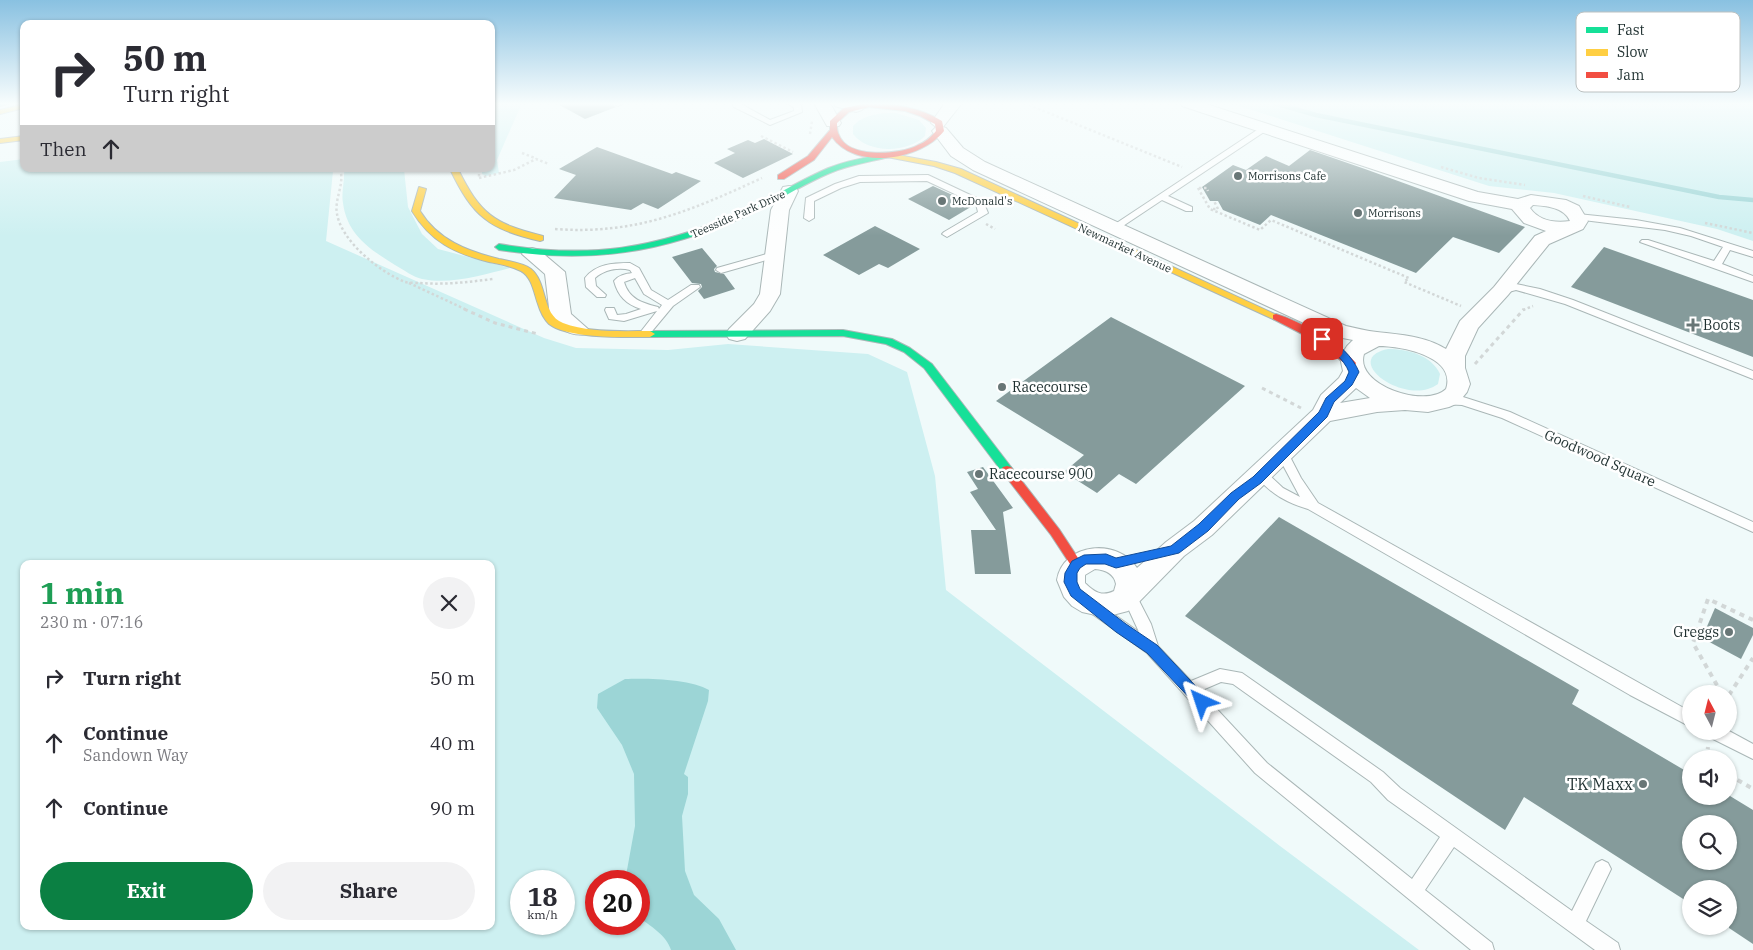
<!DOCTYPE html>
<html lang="en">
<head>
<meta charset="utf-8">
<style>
  body { margin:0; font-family:"IBM Plex Serif",serif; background:#f2f2f3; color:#2b2b33; height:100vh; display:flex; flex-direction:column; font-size:19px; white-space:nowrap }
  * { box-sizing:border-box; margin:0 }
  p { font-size:16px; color:#7c7c81 }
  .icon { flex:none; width:28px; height:28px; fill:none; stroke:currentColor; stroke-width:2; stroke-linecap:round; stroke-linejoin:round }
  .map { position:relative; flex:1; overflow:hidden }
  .panel { position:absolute; left:20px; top:560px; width:475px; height:370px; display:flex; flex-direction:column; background:#fff; border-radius:10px; box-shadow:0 1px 4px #0004 }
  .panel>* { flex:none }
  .top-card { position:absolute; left:20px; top:20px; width:475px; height:152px; border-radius:10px; box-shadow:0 1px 4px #0004; background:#fff; color:#2b2b33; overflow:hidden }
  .needle { width:32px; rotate:353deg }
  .buttons { position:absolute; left:1682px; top:685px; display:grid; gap:10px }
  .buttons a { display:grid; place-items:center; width:55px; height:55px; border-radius:50%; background:#fff; box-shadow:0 1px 4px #0004; font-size:25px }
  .speed { position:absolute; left:510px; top:870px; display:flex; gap:10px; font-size:25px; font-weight:700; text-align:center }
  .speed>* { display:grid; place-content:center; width:65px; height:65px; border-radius:50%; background:#fff; box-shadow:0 1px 4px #0004; line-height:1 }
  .speed small { font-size:12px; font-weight:400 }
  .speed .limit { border:8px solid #d22; background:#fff; color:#111 }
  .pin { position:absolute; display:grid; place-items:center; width:42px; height:42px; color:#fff; margin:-21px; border-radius:10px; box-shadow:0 2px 8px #0006 }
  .me { position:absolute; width:55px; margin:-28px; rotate:318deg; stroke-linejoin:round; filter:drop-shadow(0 0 4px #0008) }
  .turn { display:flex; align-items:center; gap:18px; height:105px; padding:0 20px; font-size:22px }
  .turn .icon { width:65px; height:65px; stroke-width:2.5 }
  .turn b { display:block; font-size:35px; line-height:42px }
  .then { display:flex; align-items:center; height:48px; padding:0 20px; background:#0003; gap:10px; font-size:19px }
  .round { display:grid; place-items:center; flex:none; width:52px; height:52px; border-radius:26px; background:#f2f2f3 }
  .overview { display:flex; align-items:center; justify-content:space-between; height:85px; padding:0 20px }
  h1 { font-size:30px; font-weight:700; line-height:38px; color:#1e9e55 }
  .cta { display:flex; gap:10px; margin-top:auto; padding:10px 20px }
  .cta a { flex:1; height:58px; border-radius:30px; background:#0b8043; color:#fff; font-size:20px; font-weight:700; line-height:58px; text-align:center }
  .cta a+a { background:#f2f2f3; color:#2b2b33 }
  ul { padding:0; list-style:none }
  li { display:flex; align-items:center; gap:15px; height:65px; padding:0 20px }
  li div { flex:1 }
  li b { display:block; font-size:19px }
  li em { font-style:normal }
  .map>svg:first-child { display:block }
  .green { fill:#cdf0f1; fill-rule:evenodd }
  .water { fill:#9cd5d6 }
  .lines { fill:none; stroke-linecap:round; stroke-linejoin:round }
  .stream { stroke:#9cd5d6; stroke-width:4.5 }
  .building { fill:#859b9b; fill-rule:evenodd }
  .lane-casing { stroke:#aab7b7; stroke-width:2 }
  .street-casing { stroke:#aab7b7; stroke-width:2 }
  .fast-casing { stroke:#aab7b7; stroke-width:2 }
  .slow-casing { stroke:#aab7b7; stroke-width:2 }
  .jam-casing { stroke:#aab7b7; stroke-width:2 }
  .path-far2 { stroke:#d2d7d7; stroke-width:2.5; stroke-dasharray:2.5 2.5; stroke-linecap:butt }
  .path-far1 { stroke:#d2d7d7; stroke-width:3; stroke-dasharray:4 4; stroke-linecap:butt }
  .path { stroke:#d2d7d7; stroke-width:4; stroke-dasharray:5 5; stroke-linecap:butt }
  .lane { fill:#fdfefe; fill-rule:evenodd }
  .street { fill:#fdfefe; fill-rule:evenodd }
  .fast { fill:#16e098; fill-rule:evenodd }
  .slow { fill:#ffcf43; fill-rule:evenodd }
  .jam { fill:#f24e42; fill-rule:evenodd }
  .route { fill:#1a73e8; stroke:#114b97 }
  .poi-dot { fill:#687676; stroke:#fff; stroke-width:2 }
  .labels { text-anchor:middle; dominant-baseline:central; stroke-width:5; stroke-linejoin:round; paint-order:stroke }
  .far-poi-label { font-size:11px; fill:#1e2f2f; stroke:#fff; text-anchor:start }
  .far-street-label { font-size:11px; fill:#1e2f2f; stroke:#fff }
  .poi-label { font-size:14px; fill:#1e2f2f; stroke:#fff; text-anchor:start }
  .street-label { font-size:14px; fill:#1e2f2f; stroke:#fff }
  .near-poi-label { font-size:16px; fill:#1e2f2f; stroke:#fff; text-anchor:end }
  .key { fill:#fff; stroke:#bcc1c1; stroke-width:1 }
  .key-label { font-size:14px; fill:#1e2f2f }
</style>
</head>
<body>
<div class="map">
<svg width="1753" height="950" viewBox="0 0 1753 950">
  <rect width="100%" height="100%" fill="#f0fafa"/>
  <g class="green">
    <polygon points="493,103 522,103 497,160 499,173 486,176 482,174 482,169 491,169 491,128 493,121 491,121"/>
    <polygon points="1230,103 1753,103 1753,241 1717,229 1554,193 1489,186"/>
    <path d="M896 113 919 120 926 128 925 136C908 153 868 154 853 134V126C864 114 881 113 896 113Z"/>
    <path d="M24 159V169H331L333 171 326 241 544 338 576 348 668 350 728 344 868 354 907 372 935 476 946 590 1280 846 1419 950H0V162ZM24 564H491V926H24ZM521 881H564V924H521ZM596 881H639V924H596Z"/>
    <path d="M344 169H404L408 207 422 234 438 249 510 268C482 275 451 285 422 279 413 277 404 270 395 265 371 250 347 235 343 203 341 193 345 180 344 169Z"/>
    <path d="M1388 349C1408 349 1431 355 1440 374L1438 384C1406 408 1339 359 1388 349Z"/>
  </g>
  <path class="water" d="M625 679C647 678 691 679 709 690L708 701 684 774 688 777V794L682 816 685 871 694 895 719 919 736 950H671C667 936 650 925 639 918V881H625L635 826 634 774 622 745 597 708 598 694Z"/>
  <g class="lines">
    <polyline class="stream" points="1274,103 1316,115 1719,197 1753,200"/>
  </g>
  <g class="building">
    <polygon points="556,103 609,103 616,107 585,119"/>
    <polygon points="764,139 793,154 743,178 714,163 735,153 727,149 748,140 755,143"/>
    <polygon points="597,147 672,174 676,172 701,181 658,209 643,203 631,210 554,198 576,175 559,169"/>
    <polygon points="1310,150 1365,169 1525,227 1499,253 1453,237 1416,273 1271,215 1260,225 1223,210 1218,201 1210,201 1202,187 1233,165 1246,170 1266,156 1289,166"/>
    <polygon points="933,186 974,205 949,220 908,199"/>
    <polygon points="875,226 920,249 888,268 879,264 859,275 823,255"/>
    <polygon points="1604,247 1753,300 1753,357 1571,287"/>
    <polygon points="702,248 717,266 714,269 715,272 724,274 735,289 704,299 698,291 702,287 701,284 692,283 672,257"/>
    <polygon points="1111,317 1245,386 1136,484 1119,474 1097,493 1064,472 1084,455 996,401"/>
    <polygon points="983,467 1013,508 1003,512 1011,574 975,574 971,530 996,530 970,492 978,489 967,472"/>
    <path d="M1279 517 1579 690 1572 704 1691 774V796H1730L1753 810V944L1729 928V889H1691V904L1524 797 1505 830 1185 616ZM1691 824H1729V861H1691Z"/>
    <polygon points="1715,608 1753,628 1753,635 1741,659 1702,638"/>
  </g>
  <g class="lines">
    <g class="lane-casing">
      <g id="lane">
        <polygon points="611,103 621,103 622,104 618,106"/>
        <polygon points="731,103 739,103 770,120 794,111 794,108 788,103 797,103 801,105 802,112 770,125 734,107"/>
        <polygon points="1263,126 1270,128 1168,196 1192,207 1192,211 1186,211 1162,200 1117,230 1114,231 1109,228"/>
        <polygon points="928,175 983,201 988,213 947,237 942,234 944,232 978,212 976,204 927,181 860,182 841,188 814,201 814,218 809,221 804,218 806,198 835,184 859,176"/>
        <polygon points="1578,214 1636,220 1680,228 1753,251 1753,257 1730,250 1722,264 1753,276 1753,282 1640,242 1642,240 1648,240 1714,261 1723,247 1691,236 1665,230 1575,219 1573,217"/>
        <polygon points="774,252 779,255 777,257 721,273 716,270 717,268"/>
        <path d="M630 263 639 268 651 290 668 300 691 285H699L700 287 673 306 648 336 644 337 639 334 657 311 624 321 609 319 605 310 606 308H614L617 315 626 314 641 309C626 304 618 296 614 281 619 275 625 274 632 273L630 270C618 267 604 270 595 278L596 286 606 295 605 297H597L586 287 585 278C596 264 613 263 630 263ZM635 278 644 294 662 305 659 309 658 307C642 303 629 299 624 282Z"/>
        <polygon points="1516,284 1540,289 1573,300 1753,371 1753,379 1565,304 1516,290 1501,294 1496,291 1497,289"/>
        <polygon points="1445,397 1463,397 1510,412 1753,522 1753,532 1502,418 1462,405 1441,404 1439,401"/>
        <path d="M1283 450 1287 451 1301 478 1318 503 1691 712V727L1630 695 1308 509C1288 503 1272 495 1258 478L1256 475 1258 472H1266L1283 488 1300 497 1277 454Z"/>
        <path d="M1129 589 1134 591 1151 624 1158 646 1191 681 1220 669 1242 673 1383 772 1400 788 1572 911 1596 863 1602 860 1608 863 1611 869 1586 921 1618 943 1620 950H1595L1454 847 1425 890 1492 943 1494 950H1471L1255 773 1147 653 1088 611 1086 607 1088 603 1093 601 1098 603 1139 632 1122 595 1124 591ZM1221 682 1233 684 1371 782 1388 800 1440 837 1412 879 1267 763 1200 691Z"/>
        <polygon points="1705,731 1729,731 1753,744 1753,759 1707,736"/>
      </g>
    </g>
    <g class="street-casing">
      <g id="street">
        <polygon points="814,103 830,103 841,123 839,126 827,126"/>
        <polygon points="833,103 858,103 864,107 862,110 856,112 835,106"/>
        <path d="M945 103H962L943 127 946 128 963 148 985 162 1346 326C1356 328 1367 331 1377 332 1402 335 1425 336 1446 349L1460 321 1494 287 1535 236 1546 231 1524 223 1512 209 1469 201 1182 106 1180 103H1203L1478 192 1518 199 1531 195 1566 200 1579 206 1588 221 1583 229 1549 244 1508 295 1478 328 1465 356V368L1470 384 1467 392 1458 403 1449 407 1428 412 1405 410 1377 412 1330 421 1212 535 1184 556 1134 607 1128 611 1105 617 1082 612 1072 606 1064 597 1057 580C1063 542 1119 538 1137 568L1166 542 1194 521 1313 410 1321 395 1339 378 1343 371 1340 357 1347 346 1353 340 1332 336 1280 312 973 170 951 156 932 131 936 127 931 123ZM1533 205C1546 206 1564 207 1570 221 1555 223 1539 221 1530 208ZM1379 346C1400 346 1457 356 1446 389 1426 409 1354 385 1364 354ZM1356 388 1370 398 1340 403ZM1095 569C1105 570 1114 573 1116 584L1114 591C1102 597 1094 592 1085 583V575Z"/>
        <polygon points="789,186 795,187 798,191 789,210 780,294 770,311 745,339 737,341 729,339 726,334 729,329 754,304 760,294 771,210 783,187"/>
        <path d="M532 248 539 250 565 272 571 314 588 329 585 334C571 337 558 328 550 316L545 274 522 254 525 250Z"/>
      </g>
    </g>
    <g class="fast-casing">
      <g id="fast">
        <polygon points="0,103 11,103 0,106"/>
        <path d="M886 153H889V157C869 162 849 165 830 173 801 185 775 203 746 216 661 253 591 264 499 250L495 247 499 244C590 259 655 249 739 213 768 200 795 183 824 170 843 161 865 158 886 153Z"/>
        <polygon points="843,330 892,339 910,348 932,364 1011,467 1013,470 1011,473 1003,473 924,368 904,352 886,344 843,336 650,337 645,334 650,331"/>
      </g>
    </g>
    <g class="slow-casing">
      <g id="slow">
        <polygon points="24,104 24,108 0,114 0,110"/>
        <polygon points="24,136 24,140 0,143 0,139"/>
        <polygon points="887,153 936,162 961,169 1281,317 1276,320 1273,319 955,173 934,166 887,157"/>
        <path d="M450 169H458C480 214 494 224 543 236V240L540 241C489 229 473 217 450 169Z"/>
        <path d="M419 187 426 189 420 211C438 240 467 251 499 259 509 261 523 263 531 269 548 283 541 314 563 323 590 333 622 331 650 331L655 334 650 337C626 337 568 339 549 324 544 319 540 311 538 304 534 293 532 277 521 271 511 266 499 264 489 262 454 253 431 242 412 211Z"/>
      </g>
    </g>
    <g class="jam-casing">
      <g id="jam">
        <path d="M869 103C895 104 919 107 942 121L944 131C921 160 856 171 832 137L814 160 784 179H778V175L808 156 830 130V121L844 108ZM869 107 905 111 920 116 935 124 936 131C931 137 926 142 918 145 900 155 848 159 839 135 837 132 837 127 837 123L849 112Z"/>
        <path d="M1276 314C1300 321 1341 344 1356 363L1355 365H1347L1312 339 1273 319V315Z"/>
        <polygon points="1007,466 1011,467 1059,529 1080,561 1082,564 1080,567 1072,567 1051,535 1003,473 1001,470 1003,467"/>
      </g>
    </g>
    <g class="path-far2">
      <polyline points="1024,103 1182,167"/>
      <polyline points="810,134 812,121"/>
      <polyline points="761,136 793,152"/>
      <polyline points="522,153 535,158"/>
      <polyline points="1441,167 1479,178 1525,185"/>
      <path d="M340 169C345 184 334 199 337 214 342 242 380 272 405 282 410 283 416 283 420 283 445 285 468 282 493 279"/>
      <polyline points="479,169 479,177"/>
      <polyline points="479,178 514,170 536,159 549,164"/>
      <polyline points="1198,188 1210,209 1260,230 1271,220 1409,278 1404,282 1461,306"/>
      <polyline points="1199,188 1207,188 1208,191"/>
      <polyline points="1583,196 1630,207"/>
      <polyline points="1213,209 1218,209 1214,201"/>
      <polyline points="1705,223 1753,233"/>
      <polyline points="986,224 995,229"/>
      <path d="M555 229C636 235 690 211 762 178"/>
      <polyline points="409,283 467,310"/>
      <polyline points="1523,310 1533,306"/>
    </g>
    <g class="path-far1">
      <polyline points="464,309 495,323 538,334"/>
      <polyline points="1475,364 1524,309"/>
      <polyline points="1262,388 1301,408"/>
    </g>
    <g class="path">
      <polyline points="1722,694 1693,643 1708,599 1753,620"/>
      <polyline points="1729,695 1753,658"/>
      <polyline points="1706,759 1708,747"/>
      <polyline points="1729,775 1753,789"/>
    </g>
    <use href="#lane" class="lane"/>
    <use href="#street" class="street"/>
    <use href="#fast" class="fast"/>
    <use href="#slow" class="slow"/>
    <use href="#jam" class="jam"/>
  </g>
  <linearGradient id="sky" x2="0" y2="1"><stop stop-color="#89c1e1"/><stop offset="0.44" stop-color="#f8fdfd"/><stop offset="1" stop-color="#f8fdfd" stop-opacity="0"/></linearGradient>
  <rect width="1753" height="236" fill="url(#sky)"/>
  <path class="route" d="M1322 336C1337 341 1353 357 1359 372L1352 385 1334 402 1327 417 1261 483 1239 499 1208 531 1179 553 1116 568 1105 564H1086L1080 568 1077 573V582L1080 589 1126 624 1157 645 1206 697 1208 702 1206 706 1202 708 1197 706 1147 653 1116 632 1071 596 1064 582 1065 573 1072 561 1084 555 1106 554 1116 558 1171 546 1199 524 1231 493 1253 477 1319 412 1326 398 1345 381 1349 372C1344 359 1330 348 1318 342V337Z"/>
  <g class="poi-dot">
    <circle cx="1238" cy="176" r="5"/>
    <circle cx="942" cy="201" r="5"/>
    <circle cx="1358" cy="213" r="5"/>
    <path d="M1690.5 317.5h5v5h5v5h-5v5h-5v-5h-5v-5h5z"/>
    <circle cx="1002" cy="387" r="5"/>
    <circle cx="979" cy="474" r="5"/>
    <circle cx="1729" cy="632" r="5"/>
    <circle cx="1643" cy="784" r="5"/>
  </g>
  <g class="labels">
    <g class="far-poi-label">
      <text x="1248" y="176">Morrisons Cafe</text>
      <text x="952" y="201">McDonald's</text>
      <text x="1368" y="213">Morrisons</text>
    </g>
    <g class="far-street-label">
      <text transform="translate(738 214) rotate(-24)">Teesside Park Drive</text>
      <text transform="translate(1125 248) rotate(25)">Newmarket Avenue</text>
    </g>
    <g class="poi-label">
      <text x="1703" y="325">Boots</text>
      <text x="1012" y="387">Racecourse</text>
      <text x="989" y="474">Racecourse 900</text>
      <text x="1719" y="632" text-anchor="end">Greggs</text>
    </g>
    <g class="street-label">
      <text transform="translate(1600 458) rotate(24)">Goodwood Square</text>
    </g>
    <g class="near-poi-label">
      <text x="1633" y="784">TK Maxx</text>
    </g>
  </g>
  <rect x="1576" y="12" width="164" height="80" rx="8" class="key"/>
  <rect x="1586" y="27" width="22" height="6" fill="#16e098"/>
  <rect x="1586" y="49" width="22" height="7" fill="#ffcf43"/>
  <rect x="1586" y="72" width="22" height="6" fill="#f24e42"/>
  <g class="key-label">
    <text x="1617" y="35">Fast</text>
    <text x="1617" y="57">Slow</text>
    <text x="1617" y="80">Jam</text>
  </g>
</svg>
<div class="buttons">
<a><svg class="needle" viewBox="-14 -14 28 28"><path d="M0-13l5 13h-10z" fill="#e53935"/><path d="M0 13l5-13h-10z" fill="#7c7c81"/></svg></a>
<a><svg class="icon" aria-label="sound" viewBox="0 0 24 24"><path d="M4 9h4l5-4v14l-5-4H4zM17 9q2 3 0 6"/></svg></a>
<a><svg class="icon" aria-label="search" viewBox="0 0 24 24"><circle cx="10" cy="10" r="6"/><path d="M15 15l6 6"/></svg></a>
<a><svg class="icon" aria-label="layers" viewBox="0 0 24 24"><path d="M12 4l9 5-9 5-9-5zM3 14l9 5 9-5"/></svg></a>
</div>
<div class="speed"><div>18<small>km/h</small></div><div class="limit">20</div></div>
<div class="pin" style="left:1322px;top:339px;background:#d93025"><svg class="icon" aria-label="arrive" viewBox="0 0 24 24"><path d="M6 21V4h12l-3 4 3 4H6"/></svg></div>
<svg class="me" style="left:1202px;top:702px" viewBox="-20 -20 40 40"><path d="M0-17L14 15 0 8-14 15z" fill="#1a73e8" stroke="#fff" stroke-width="4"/></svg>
<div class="top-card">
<div class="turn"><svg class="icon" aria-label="right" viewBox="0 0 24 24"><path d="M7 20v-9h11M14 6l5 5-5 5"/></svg><div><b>50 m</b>Turn right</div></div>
<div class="then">Then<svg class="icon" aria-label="ahead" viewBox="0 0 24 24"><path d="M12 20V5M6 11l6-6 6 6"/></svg></div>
</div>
<section class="panel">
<div class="overview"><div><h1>1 min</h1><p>230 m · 07:16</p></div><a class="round"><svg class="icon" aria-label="close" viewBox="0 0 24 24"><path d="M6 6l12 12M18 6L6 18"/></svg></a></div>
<ul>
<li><svg class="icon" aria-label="right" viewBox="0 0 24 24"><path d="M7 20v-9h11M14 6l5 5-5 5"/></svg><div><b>Turn right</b></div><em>50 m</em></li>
<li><svg class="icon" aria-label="ahead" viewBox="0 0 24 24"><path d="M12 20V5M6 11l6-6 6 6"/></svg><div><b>Continue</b><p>Sandown Way</p></div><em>40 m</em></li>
<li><svg class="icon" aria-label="ahead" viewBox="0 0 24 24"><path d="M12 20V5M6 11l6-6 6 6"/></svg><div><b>Continue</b></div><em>90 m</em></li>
</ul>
<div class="cta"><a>Exit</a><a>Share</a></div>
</section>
</div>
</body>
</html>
